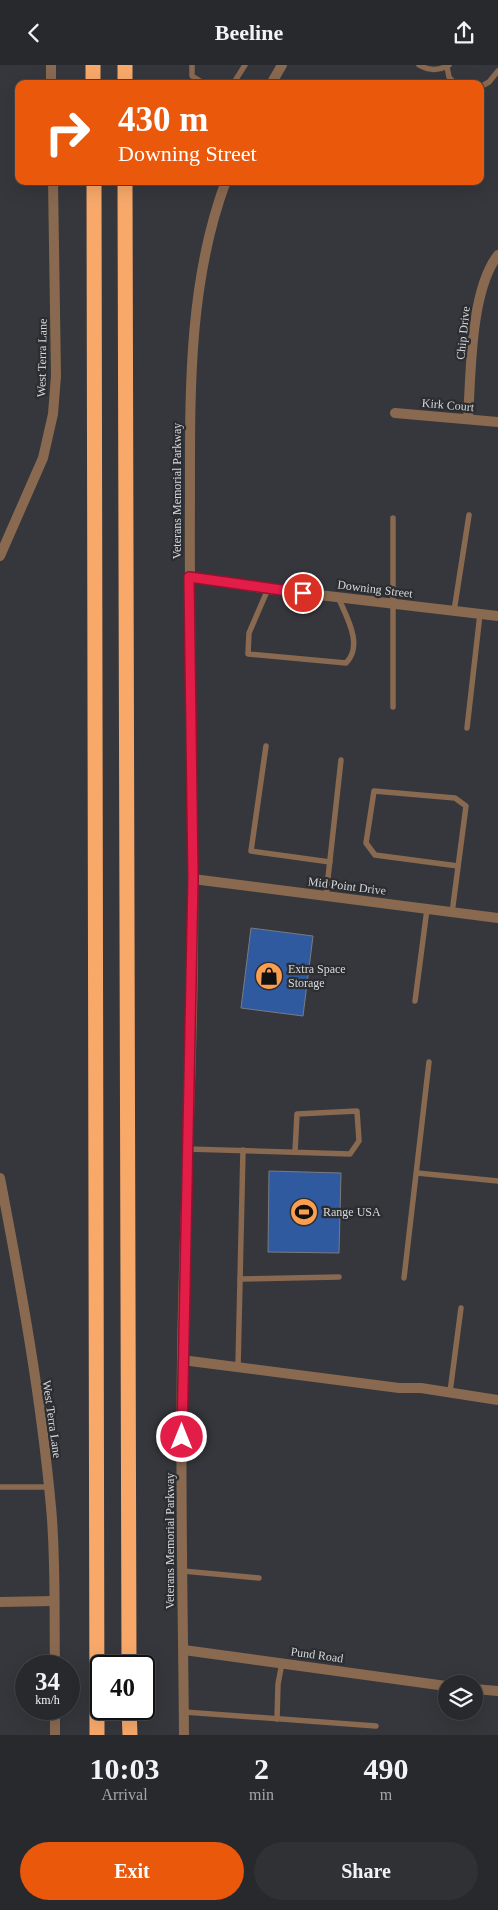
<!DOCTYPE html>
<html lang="en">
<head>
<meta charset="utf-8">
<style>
  body { margin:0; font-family:"Times New Roman",serif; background:#303135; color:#f1f3f6; height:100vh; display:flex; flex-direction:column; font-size:19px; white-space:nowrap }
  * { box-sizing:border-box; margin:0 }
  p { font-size:16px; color:#a5a6aa }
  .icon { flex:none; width:28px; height:28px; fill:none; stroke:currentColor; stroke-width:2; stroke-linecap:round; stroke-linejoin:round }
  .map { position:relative; height:1670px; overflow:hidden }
  .panel { display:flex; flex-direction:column; background:#28292d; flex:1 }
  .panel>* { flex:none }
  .banner { position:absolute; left:15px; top:15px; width:469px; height:105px; border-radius:10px; box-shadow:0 5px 20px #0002,0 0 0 1px #444549; background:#ea580c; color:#fff; overflow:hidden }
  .tools { position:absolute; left:438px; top:1610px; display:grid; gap:10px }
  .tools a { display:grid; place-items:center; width:45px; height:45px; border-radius:50%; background:#28292d; box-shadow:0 5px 20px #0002,0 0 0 1px #444549; font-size:25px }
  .speed { position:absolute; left:15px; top:1590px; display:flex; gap:10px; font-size:25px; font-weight:700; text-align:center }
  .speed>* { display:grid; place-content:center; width:65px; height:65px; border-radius:50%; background:#28292d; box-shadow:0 5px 20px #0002,0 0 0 1px #444549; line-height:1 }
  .speed small { font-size:12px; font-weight:400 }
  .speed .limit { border:2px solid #111; border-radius:8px; background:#fff; color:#111 }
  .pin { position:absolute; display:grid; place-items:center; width:42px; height:42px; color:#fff; margin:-21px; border:2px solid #fff; border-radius:50%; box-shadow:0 1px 5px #0007 }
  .me { position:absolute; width:55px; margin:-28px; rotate:0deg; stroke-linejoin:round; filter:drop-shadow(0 0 4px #0008) }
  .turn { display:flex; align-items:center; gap:18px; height:105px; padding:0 20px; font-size:22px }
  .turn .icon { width:65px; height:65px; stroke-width:2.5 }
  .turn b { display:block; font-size:35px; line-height:42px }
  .eta { display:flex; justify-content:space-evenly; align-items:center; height:85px; text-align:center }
  .eta b { font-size:30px; font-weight:700; line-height:35px }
  .button { display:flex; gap:10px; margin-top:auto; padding:10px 20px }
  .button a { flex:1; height:58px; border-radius:30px; background:#ea580c; color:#fff; font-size:20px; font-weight:700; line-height:58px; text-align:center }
  .button a+a { background:#303135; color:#f1f3f6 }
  header { display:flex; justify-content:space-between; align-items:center; height:65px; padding:0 20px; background:#28292d; font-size:22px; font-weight:700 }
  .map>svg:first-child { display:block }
  .building { fill:#305aa0; stroke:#787b80 }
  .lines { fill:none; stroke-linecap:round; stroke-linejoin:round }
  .service { stroke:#896950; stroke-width:5.5 }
  .minor { stroke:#896950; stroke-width:10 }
  .tertiary { stroke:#896950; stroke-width:10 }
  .motorway { stroke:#f8a96a; stroke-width:15 }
  .route-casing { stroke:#92132f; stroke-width:12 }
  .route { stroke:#e11d48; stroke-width:9 }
  .labels { text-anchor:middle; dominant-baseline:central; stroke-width:4.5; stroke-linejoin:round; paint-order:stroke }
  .street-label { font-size:12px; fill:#d7d9dc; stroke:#2b2d31 }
  .poi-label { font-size:12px; fill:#d7d9dc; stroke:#2b2d31; text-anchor:start }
</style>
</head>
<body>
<header><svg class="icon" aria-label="back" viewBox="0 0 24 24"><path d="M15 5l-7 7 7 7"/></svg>Beeline<svg class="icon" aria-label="share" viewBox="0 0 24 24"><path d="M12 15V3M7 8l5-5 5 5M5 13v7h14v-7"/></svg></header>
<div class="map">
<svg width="498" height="1670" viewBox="0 0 498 1670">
  <rect width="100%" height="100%" fill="#35373c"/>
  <g class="building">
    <polygon points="251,863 313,871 303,951 241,943"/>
    <polygon points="269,1106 341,1108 339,1188 268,1187"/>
  </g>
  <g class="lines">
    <g class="service">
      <polyline points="192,0 192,11 205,19"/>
      <path d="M419 0C429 6 439 6 449 0"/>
      <polyline points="447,2 449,12 455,19"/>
      <polyline points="233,19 245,0"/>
      <polyline points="480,22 489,17 498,6"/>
      <polyline points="393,453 393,642"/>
      <path d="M268 524 249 568 248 589 346 598C364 580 346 551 338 532"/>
      <polyline points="454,546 469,450"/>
      <polyline points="467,663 480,549"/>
      <polyline points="266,681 251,786 330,797"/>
      <polyline points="326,831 341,695"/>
      <polyline points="452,848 466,741 455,733 374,726 366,778 375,790 458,801"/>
      <polyline points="415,936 427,844"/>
      <polyline points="187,1084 350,1089 359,1076 357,1046 297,1049 295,1087"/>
      <polyline points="417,1108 498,1116"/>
      <polyline points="404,1213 429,997"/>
      <polyline points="240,1214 339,1212"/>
      <polyline points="238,1302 243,1085"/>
      <polyline points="450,1327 461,1243"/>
      <polyline points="0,1422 49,1422"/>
      <polyline points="183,1506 259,1513"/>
      <polyline points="184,1647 376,1661"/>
      <polyline points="277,1654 278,1619 282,1598"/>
    </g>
    <g class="minor">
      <polyline points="395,348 498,357"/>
      <path d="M468 354C471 308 470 226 498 190"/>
      <polyline points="189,512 268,524 498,551"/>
      <polyline points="193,814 498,853"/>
      <polyline points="182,1295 399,1323 421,1323 498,1335"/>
      <polyline points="0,1537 54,1536"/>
      <polyline points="184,1585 446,1621"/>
      <polyline points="474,1624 498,1626"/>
    </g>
    <g class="tertiary">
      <polyline points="51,0 51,19"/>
      <polyline points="271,19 282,0"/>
      <polyline points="0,491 43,393 53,349 56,311 53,116"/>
      <path d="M0 1113C21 1222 41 1332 51 1442 56 1495 54 1548 55 1601"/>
      <polyline points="55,1644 55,1670"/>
      <path d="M184 1670C183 1545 180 1419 182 1294 184 1133 195 971 193 809 192 684 189 559 190 433 190 328 188 217 226 116"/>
    </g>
    <g class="motorway">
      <polyline points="93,0 93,19"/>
      <polyline points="125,0 125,19"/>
      <polyline points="94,116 97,1670"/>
      <polyline points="125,116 129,1601"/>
      <polyline points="129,1644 130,1670"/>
    </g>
  </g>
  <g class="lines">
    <g class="route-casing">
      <polyline id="route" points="182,1372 193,814 189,512 303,528"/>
    </g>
    <use href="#route" class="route"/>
  </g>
  <defs>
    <g id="shop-disc" transform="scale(1.4375)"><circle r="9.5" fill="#fb9e50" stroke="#2b2d31"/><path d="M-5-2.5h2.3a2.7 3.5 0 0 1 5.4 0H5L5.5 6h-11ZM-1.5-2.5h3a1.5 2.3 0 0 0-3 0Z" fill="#111"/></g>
    <g id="stadium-disc" transform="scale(1.4375)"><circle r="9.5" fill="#fb9e50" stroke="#2b2d31"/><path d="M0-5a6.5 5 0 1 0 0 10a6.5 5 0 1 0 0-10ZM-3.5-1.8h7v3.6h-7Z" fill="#111"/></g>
  </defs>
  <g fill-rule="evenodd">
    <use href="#shop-disc" x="269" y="911"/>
    <use href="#stadium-disc" x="304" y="1147"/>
  </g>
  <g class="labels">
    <g class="street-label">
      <text transform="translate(463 268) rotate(-84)">Chip Drive</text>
      <text transform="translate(42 293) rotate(-89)">West Terra Lane</text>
      <text transform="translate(448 340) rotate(5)">Kirk Court</text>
      <text transform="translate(177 426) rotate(-90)">Veterans Memorial Parkway</text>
      <text transform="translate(375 524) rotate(7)">Downing Street</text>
      <text transform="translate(347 821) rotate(7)">Mid Point Drive</text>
      <text transform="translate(52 1354) rotate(82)">West Terra Lane</text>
      <text transform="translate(170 1476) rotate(-90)">Veterans Memorial Parkway</text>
      <text transform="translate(317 1590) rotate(8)">Pund Road</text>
    </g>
    <g class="poi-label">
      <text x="288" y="904">Extra Space<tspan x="288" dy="14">Storage</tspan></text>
      <text x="323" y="1147">Range USA</text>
    </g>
  </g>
</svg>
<div class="tools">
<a><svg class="icon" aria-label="layers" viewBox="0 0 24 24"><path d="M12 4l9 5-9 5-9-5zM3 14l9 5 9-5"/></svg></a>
</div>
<div class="speed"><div>34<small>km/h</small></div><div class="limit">40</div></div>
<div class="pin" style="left:303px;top:528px;background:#d93025"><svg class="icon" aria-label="arrive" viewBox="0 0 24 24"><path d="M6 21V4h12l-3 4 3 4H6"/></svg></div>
<svg class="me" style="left:182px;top:1372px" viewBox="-20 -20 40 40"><circle r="17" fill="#e11d48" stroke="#fff" stroke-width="3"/><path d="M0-11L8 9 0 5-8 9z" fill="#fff"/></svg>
<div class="banner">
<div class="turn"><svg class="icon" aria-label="right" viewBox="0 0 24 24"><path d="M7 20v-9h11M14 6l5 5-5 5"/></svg><div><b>430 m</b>Downing Street</div></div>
</div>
</div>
<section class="panel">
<div class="eta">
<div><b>10:03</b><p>Arrival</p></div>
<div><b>2</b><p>min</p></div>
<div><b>490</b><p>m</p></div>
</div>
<div class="button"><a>Exit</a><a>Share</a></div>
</section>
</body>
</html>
